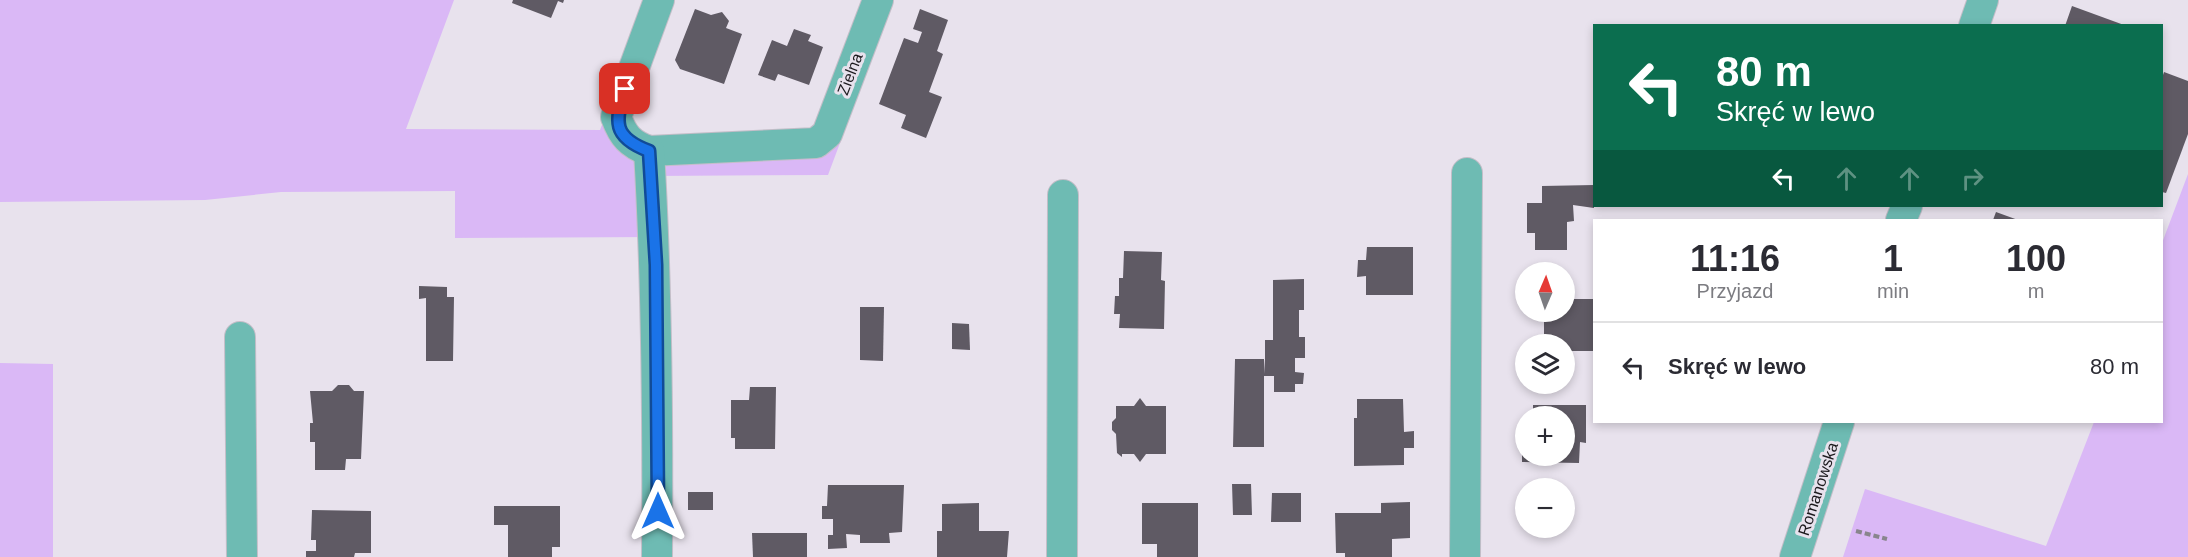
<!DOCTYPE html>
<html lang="pl">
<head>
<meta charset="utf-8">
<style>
  body { margin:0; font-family:Arial,sans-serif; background:#f2f2f3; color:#2b2b33; height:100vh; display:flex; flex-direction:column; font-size:22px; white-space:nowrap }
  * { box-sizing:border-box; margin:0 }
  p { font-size:20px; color:#7c7c81 }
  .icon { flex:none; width:33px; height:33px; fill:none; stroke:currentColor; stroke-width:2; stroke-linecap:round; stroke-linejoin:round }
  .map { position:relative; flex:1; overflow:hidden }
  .panel { position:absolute; left:1593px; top:219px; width:570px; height:204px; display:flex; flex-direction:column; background:#fff; border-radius:0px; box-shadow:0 3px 9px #0003 }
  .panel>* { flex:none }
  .hud { position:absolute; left:1593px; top:24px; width:570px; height:183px; border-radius:0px; box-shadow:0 3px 9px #0003; background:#0b6e4f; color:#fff; overflow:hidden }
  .needle { width:39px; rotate:2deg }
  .fabs { position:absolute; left:1515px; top:262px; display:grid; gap:12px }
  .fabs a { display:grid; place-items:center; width:60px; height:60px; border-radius:50%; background:#fff; box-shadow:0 3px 9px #0003; font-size:30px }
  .pin { position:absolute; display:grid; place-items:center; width:51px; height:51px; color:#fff; margin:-26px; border-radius:12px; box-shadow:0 3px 9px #0006 }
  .me { position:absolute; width:66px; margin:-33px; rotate:0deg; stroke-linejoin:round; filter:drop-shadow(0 0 4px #0008) }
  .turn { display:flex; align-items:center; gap:21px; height:126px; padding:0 24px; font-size:27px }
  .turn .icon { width:78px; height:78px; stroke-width:2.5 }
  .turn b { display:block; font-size:42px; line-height:51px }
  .lanes { display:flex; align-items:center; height:57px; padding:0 24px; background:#0003; justify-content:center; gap:30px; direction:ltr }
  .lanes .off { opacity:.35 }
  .eta { display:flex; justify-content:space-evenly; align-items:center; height:102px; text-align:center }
  .eta b { font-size:36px; font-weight:600; line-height:42px }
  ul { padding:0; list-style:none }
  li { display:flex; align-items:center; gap:18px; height:90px; padding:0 24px; border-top:2px solid #e1e1e2 }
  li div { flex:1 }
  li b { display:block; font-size:22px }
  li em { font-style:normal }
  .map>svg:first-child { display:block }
  .green { fill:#dab8f6 }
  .building { fill:#5f5a64 }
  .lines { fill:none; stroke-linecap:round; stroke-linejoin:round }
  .minor-casing { stroke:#c3bec8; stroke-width:32 }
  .path { stroke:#89858d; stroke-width:4; stroke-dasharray:6 3; stroke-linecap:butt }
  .minor { stroke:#6ebbb3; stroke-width:30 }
  .route-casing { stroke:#114b97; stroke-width:15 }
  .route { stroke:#1a73e8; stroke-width:10 }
  .labels { text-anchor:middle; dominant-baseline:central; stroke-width:6; stroke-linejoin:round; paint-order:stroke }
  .street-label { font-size:16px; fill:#1c1a1e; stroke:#e8e2ed }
</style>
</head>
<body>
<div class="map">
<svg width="2188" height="557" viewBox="0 0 2188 557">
  <rect width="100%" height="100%" fill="#e8e2ed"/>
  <g class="green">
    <polygon points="0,0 454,0 406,129 600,130 608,109 635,146 843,135 828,175 650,176 654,237 455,238 455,191 281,192 205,200 0,202"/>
    <polygon points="2188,174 2188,557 1843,557 1865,489 2046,546 2094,422 2162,422 2162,243"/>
    <polygon points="0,363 53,364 53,557 0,557"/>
  </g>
  <g class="building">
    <polygon points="513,0 564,0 563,3 558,1 551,18 512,3"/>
    <polygon points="2072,6 2124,25 2124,26 2065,26"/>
    <polygon points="695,9 711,15 722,12 729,21 726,28 742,34 724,84 680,69 675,60"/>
    <polygon points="920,9 948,20 937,51 943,54 929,92 942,97 926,138 901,128 906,115 879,104 904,38 918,43 922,32 913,29"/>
    <polygon points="794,29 811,35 808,41 823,47 809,85 778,74 775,81 758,75 772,40 787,46"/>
    <polygon points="2164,72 2188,81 2188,134 2166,193 2162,192 2162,78"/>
    <polygon points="1594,185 1594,208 1573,205 1574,221 1567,222 1567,250 1535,250 1535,233 1527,233 1527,203 1542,203 1542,186"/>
    <polygon points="1996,212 2018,220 1993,220"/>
    <polygon points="1367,247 1413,247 1413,295 1366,295 1366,276 1357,277 1358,260 1366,260"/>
    <polygon points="1124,251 1162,252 1161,280 1165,281 1164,329 1119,328 1120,314 1114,314 1115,296 1119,296 1119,278 1123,278"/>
    <polygon points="1304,279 1304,310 1299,310 1299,337 1305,337 1305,358 1295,358 1295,372 1304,373 1303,384 1295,384 1295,392 1274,392 1274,376 1264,376 1264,447 1233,447 1235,359 1264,359 1265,374 1265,340 1273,340 1273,280"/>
    <polygon points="419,286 447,287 447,297 454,297 453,361 426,361 426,298 419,299"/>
    <polygon points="1564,299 1594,299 1594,351 1564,351 1564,345 1544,345 1544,312 1564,312"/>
    <polygon points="860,307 884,307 883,361 860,360"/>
    <polygon points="952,323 969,324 970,350 952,349"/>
    <polygon points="338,385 349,385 354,391 364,391 361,459 346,459 345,470 315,470 315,442 310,442 310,423 313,423 310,391 332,391"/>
    <polygon points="750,387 776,387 775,449 735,449 735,438 731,438 731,400 749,400"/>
    <polygon points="1140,398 1146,406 1166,406 1166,454 1146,454 1140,462 1134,454 1122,454 1122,457 1117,453 1116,434 1112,430 1112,422 1116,418 1116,406 1134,406"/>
    <polygon points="1357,399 1403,399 1404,432 1414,431 1414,448 1404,448 1404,465 1354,466 1354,418 1357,418"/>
    <polygon points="1533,405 1586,405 1586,443 1580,442 1579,463 1522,462 1522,440 1526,440 1526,456 1564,456 1564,417 1533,417"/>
    <polygon points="1232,484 1251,484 1252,515 1233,515"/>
    <polygon points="828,485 904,485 902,532 889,533 890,543 860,543 860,535 846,534 847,548 828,549 828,535 833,535 833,519 822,519 822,506 827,506"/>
    <rect x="688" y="492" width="25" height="18"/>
    <polygon points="1272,493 1301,493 1301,522 1271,522"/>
    <polygon points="1410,502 1410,538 1392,539 1392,557 1345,557 1345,553 1336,553 1335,513 1381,513 1381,503"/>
    <polygon points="979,503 979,531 1009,531 1007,557 937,557 937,531 942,531 942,504"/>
    <polygon points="1142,503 1198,503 1198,557 1157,557 1157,544 1142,544"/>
    <polygon points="494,506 560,506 560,547 552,547 552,557 508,557 508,525 494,525"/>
    <polygon points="312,510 371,511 371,553 355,553 354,557 306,557 306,551 316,551 316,540 311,540"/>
    <polygon points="752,533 807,533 807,557 753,557"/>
  </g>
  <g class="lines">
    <g class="minor-casing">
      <g id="minor">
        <path d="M659 0 616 117C623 136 630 144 649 151L816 143 827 134 878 0"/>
        <polyline points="1974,26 1983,0"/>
        <path d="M649 151C657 286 658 421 657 557"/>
        <polyline points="1901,220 1907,206"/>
        <polyline points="240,337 242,557"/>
        <polyline points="1062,557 1063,195"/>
        <polyline points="1465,557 1467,173"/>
        <polyline points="1795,557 1839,422"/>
      </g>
    </g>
    <polyline class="path" points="1856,531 1887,539"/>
    <use href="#minor" class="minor"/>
  </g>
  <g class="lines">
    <g class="route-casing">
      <path id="route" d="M625 89C615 122 612 137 649 151L656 265 658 511"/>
    </g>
    <use href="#route" class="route"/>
  </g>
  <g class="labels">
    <g class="street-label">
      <text transform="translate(850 74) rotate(-69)">Zielna</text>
      <text transform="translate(1818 489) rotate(-72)">Romanowska</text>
    </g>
  </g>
</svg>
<div class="fabs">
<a><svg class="needle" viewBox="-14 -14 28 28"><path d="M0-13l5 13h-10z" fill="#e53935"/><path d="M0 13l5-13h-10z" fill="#7c7c81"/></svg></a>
<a><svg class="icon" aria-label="layers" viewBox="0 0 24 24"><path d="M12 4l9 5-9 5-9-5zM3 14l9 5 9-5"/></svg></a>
<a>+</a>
<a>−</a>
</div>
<div class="pin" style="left:625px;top:89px;background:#d93025"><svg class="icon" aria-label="arrive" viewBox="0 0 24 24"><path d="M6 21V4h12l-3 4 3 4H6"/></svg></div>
<svg class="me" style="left:658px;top:511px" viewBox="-20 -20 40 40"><path d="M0-17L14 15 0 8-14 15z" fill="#1a73e8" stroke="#fff" stroke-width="4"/></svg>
<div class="hud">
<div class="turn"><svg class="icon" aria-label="left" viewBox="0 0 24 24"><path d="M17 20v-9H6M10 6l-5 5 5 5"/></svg><div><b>80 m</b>Skręć w lewo</div></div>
<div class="lanes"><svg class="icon" aria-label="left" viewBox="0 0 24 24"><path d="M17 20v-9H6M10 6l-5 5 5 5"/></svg><svg class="icon off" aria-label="ahead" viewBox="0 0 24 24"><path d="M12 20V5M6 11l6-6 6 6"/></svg><svg class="icon off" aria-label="ahead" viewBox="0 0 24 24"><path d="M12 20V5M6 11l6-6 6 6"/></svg><svg class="icon off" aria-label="right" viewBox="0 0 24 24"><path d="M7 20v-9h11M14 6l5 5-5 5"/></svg></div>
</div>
<section class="panel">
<div class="eta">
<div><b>11:16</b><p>Przyjazd</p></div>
<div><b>1</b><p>min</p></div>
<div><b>100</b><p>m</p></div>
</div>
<ul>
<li><svg class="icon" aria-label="left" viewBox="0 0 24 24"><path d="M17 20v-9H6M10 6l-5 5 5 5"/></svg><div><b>Skręć w lewo</b></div><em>80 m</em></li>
</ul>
</section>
</div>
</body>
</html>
